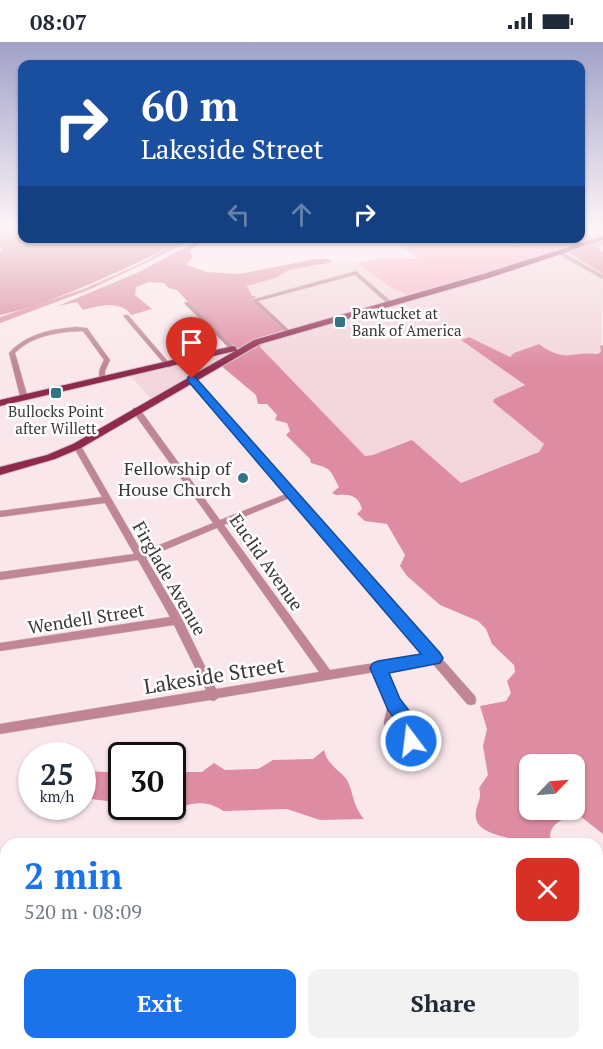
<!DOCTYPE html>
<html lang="en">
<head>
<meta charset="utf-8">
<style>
  body { margin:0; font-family:"PT Serif",serif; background:#f2f2f3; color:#1f2937; height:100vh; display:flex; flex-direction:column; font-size:22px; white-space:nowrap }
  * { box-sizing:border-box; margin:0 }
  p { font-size:20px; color:#747a83 }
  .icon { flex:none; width:33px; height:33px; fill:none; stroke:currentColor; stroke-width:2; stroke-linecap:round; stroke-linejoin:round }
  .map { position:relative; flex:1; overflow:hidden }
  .details { position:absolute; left:0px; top:796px; width:603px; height:212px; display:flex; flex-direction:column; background:#fff; border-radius:18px 18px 0 0; box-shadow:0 2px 4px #0004 }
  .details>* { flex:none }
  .top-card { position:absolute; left:18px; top:18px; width:567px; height:183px; border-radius:12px; box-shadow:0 2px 4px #0004; background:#1a4fa0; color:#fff; overflow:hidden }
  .needle { width:39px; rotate:65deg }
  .buttons { position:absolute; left:519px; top:712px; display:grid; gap:12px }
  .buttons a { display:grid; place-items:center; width:66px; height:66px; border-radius:12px; background:#fff; box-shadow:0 2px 4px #0004; font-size:30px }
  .speed { position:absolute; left:18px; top:700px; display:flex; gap:12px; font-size:30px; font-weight:700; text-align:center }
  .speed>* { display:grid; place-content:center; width:78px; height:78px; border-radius:50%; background:#fff; box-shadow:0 2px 4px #0004; line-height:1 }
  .speed small { font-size:15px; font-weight:400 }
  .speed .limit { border:3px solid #111; border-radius:9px; background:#fff; color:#111 }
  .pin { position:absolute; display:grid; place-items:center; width:51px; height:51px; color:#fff; margin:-62px -26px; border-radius:50% 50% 50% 0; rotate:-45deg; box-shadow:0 0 6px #0007 }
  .pin .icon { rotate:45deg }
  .me { position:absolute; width:66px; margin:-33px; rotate:345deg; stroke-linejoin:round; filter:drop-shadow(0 0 4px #0008) }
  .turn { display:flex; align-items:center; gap:21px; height:126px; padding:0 24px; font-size:27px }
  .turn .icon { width:78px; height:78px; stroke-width:2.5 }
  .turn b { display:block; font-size:42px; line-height:51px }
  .lanes { display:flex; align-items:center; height:57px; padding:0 24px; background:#0003; justify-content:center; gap:30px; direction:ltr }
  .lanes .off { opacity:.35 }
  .round { display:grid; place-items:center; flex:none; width:63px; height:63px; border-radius:12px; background:#f2f2f3 }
  .head { display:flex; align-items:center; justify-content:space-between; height:102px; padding:0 24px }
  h1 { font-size:36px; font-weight:600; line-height:45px; color:#1a73e8 }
  .primary-button { display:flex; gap:12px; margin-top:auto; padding:12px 24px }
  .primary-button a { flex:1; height:69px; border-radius:12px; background:#1a73e8; color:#fff; font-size:24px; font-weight:600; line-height:69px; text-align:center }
  .primary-button a+a { background:#f2f2f3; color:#1f2937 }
  .status { display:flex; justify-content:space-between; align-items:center; height:42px; padding:0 30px; background:#fff; direction:ltr }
  .status svg { height:16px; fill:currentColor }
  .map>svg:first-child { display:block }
  .built { fill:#f2d6dc }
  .green { fill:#f8aec1 }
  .forest { fill:#de8ca2; fill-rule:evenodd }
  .water { fill:#d6859b }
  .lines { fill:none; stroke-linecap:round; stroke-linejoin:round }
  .stream { stroke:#d6859b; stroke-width:1.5 }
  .minor-casing { stroke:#d4c4c7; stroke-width:1 }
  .major-casing { stroke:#d4c4c7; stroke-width:2 }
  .minor { fill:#c08695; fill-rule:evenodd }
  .major { fill:#8f2a4e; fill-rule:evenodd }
  .route { fill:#1a73e8; stroke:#114b97; stroke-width:1.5 }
  .poi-dot { fill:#317685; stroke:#fff; stroke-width:2 }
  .labels { text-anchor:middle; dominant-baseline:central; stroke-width:5; stroke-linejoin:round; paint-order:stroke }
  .far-poi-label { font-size:15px; fill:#3e3738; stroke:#fff; text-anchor:start }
  .poi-label { font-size:18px; fill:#3e3738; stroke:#fff; text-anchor:end }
  .street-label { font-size:18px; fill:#3e3738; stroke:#fff }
  .near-street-label { font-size:21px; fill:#3e3738; stroke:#fff }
</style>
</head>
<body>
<div class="status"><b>08:07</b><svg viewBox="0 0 49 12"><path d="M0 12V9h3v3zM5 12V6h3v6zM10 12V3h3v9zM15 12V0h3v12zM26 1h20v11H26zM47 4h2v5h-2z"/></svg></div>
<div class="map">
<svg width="603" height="1007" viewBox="0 0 603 1007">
  <rect width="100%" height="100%" fill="#fae7eb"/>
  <g class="built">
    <polygon points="566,209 603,232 601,310 563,315 539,302 515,311 510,316 469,295 462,298 525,343 494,357 493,360 544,402 539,411 461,441 421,406 365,414 260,305 264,299 251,256 256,254 252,254 246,246 254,241 275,236 289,228 352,218 391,246 407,252"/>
    <polygon points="248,304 153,359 129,332 221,312"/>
  </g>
  <polygon class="green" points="581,185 603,185 603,196 413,255 391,246 357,221 379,217 419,217 396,200 412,197 580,196"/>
  <g class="forest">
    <polygon points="603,196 603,203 598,206 603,210 603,232 566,209"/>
    <polygon points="181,197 195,197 91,247 0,281 0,275 86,246 144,220"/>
    <path d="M199 198V202L190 208 193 215 186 223 207 230 239 232 316 217H328L333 220 289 228 275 236 247 244 252 254H256L252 258 290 291 264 299 260 305 365 414 373 413 412 398 461 441 539 410 544 402 493 360 494 357 525 343 461 298 469 295 510 315 514 311 539 302C568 322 569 309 597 312L601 310 600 304 603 303V792L580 774C563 775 546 782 551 802L509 801V796C496 793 472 788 476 769 478 759 482 756 479 746L488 733 483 704 487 687 480 664 506 659 511 651 507 639 515 630 514 623 492 602 486 587 478 579 440 563 407 534 400 524 405 513 387 482 365 479 357 472 362 467C358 452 349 452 336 453L332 451 339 445C329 426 332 427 311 421L310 417 286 393 290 389 287 381 275 378 277 373 267 362H258L256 353 219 322 248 304 237 306C214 289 196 269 177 248L169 246 164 241 149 240 136 245 135 253 152 267 131 273C121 258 98 264 83 268L77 260 58 264 139 230ZM530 723H574V768H530Z"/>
    <path d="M324 708C328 726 344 729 349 742 354 756 354 765 364 777L320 778 287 767 223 769C207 757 185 760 170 772L139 767H117L107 759 83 756V732L87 729 121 731 122 765H172L173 730H202L214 721 225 728 258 727 273 718 313 717Z"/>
    <polygon points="597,961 603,965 603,1007 569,1007 572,1002 597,1002"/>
    <polygon points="39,1002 402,1002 405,1007 48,1007"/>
  </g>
  <path class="water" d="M0 185H22V196L181 197C155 214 128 225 99 238 67 252 36 265 0 273V210L3 206H0Z"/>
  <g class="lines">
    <g class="stream">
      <polyline points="484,196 499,202"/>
      <polyline points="506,204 520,204"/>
    </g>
    <g class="minor-casing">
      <g id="minor">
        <polygon points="558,210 562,210 603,233 603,237 558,212"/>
        <polygon points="356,229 393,261 393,263 389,263 355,233 258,259 291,290 292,291 289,293 251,258"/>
        <polygon points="185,260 189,260 235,306 235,308 231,308 185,262"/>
        <polygon points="124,273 128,273 171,323 171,325 167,325 124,275"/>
        <path d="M76 285 87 286 110 318 105 329V339H101C97 331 100 326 104 318L83 289C59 290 33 293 15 311L28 356 24 358H21L9 311C26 292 51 287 76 285Z"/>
        <path d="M191 335 193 336 294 449 296 450 297 453 475 654 476 658 475 662 471 663 467 662 432 621 385 629 398 659 420 691 417 701 399 707 388 700 386 696 384 680 388 662 375 630 218 656 214 659 210 658 0 692V682L206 648 174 583 0 609V601L170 575 138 518 0 538V530L134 512 105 461 0 475V469L102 455 73 404 74 402H80L81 404 142 510 213 481 133 370V366H139L220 478 286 452 189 338V336ZM290 456 425 613 330 628 224 483ZM217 486 319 630 216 647 181 575 146 516ZM397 675 408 692V693L401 696 397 693 396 680Z"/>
        <polygon points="0,834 6,836 6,850 0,848"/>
        <polygon points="603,860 603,874 597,875 597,861"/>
      </g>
    </g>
    <g class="major-casing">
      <polygon id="major" points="603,194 603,198 489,236 260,302 81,406 55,417 0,433 0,425 47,413 73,402 235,309 0,364 0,358 233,304 236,305 237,308 254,298 483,232"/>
    </g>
    <use href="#minor" class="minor"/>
    <use href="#major" class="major"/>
  </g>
  <linearGradient id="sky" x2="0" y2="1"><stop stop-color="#a1a1c9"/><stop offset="0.57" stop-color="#fdf4f6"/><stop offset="1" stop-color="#fdf4f6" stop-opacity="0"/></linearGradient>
  <rect width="603" height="326" fill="url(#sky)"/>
  <polygon class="route" points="188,335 195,335 440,611 443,616 440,621 389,631 400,657 418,680 423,694 417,705 411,708 404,705 402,699 405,690 388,668 370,626 373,621 378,619 421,612 188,339"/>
  <g class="poi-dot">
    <rect x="334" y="274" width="12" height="12" rx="3"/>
    <rect x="50" y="345" width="12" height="12" rx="3"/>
    <circle cx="243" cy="436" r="6"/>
  </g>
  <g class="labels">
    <g class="far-poi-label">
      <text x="352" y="271">Pawtucket at<tspan x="352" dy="17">Bank of America</tspan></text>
      <text x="56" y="369" text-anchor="middle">Bullocks Point<tspan x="56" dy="17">after Willett</tspan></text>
    </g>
    <g class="poi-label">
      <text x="231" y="426">Fellowship of<tspan x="231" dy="21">House Church</tspan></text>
    </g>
    <g class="street-label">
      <text transform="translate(267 520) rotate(55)">Euclid Avenue</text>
      <text transform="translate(170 536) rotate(60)">Firglade Avenue</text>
      <text transform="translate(86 576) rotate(-9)">Wendell Street</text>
    </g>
    <g class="near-street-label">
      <text transform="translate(214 633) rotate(-9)">Lakeside Street</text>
    </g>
  </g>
</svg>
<div class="buttons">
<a><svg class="needle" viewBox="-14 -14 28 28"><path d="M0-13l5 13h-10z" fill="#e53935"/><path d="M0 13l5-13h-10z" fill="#747a83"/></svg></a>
</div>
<div class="speed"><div>25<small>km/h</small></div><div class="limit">30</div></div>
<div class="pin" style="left:192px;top:337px;background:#d93025"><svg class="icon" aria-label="arrive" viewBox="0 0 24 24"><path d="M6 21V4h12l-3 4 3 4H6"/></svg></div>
<svg class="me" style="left:411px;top:699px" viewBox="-20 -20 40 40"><circle r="17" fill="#1a73e8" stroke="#fff" stroke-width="3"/><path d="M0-11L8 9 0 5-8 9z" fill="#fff"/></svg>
<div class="top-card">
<div class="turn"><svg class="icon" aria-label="right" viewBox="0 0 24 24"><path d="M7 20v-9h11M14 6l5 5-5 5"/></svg><div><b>60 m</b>Lakeside Street</div></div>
<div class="lanes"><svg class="icon off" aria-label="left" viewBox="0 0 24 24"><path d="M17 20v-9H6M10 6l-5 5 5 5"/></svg><svg class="icon off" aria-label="ahead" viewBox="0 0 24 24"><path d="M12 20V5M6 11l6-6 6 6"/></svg><svg class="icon" aria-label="right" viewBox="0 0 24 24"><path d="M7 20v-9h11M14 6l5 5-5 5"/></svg></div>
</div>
<section class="details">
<div class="head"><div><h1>2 min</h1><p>520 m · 08:09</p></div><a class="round" style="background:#d93025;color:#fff"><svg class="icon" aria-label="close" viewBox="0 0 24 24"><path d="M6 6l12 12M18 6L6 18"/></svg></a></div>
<div class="primary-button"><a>Exit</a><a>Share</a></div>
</section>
</div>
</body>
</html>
